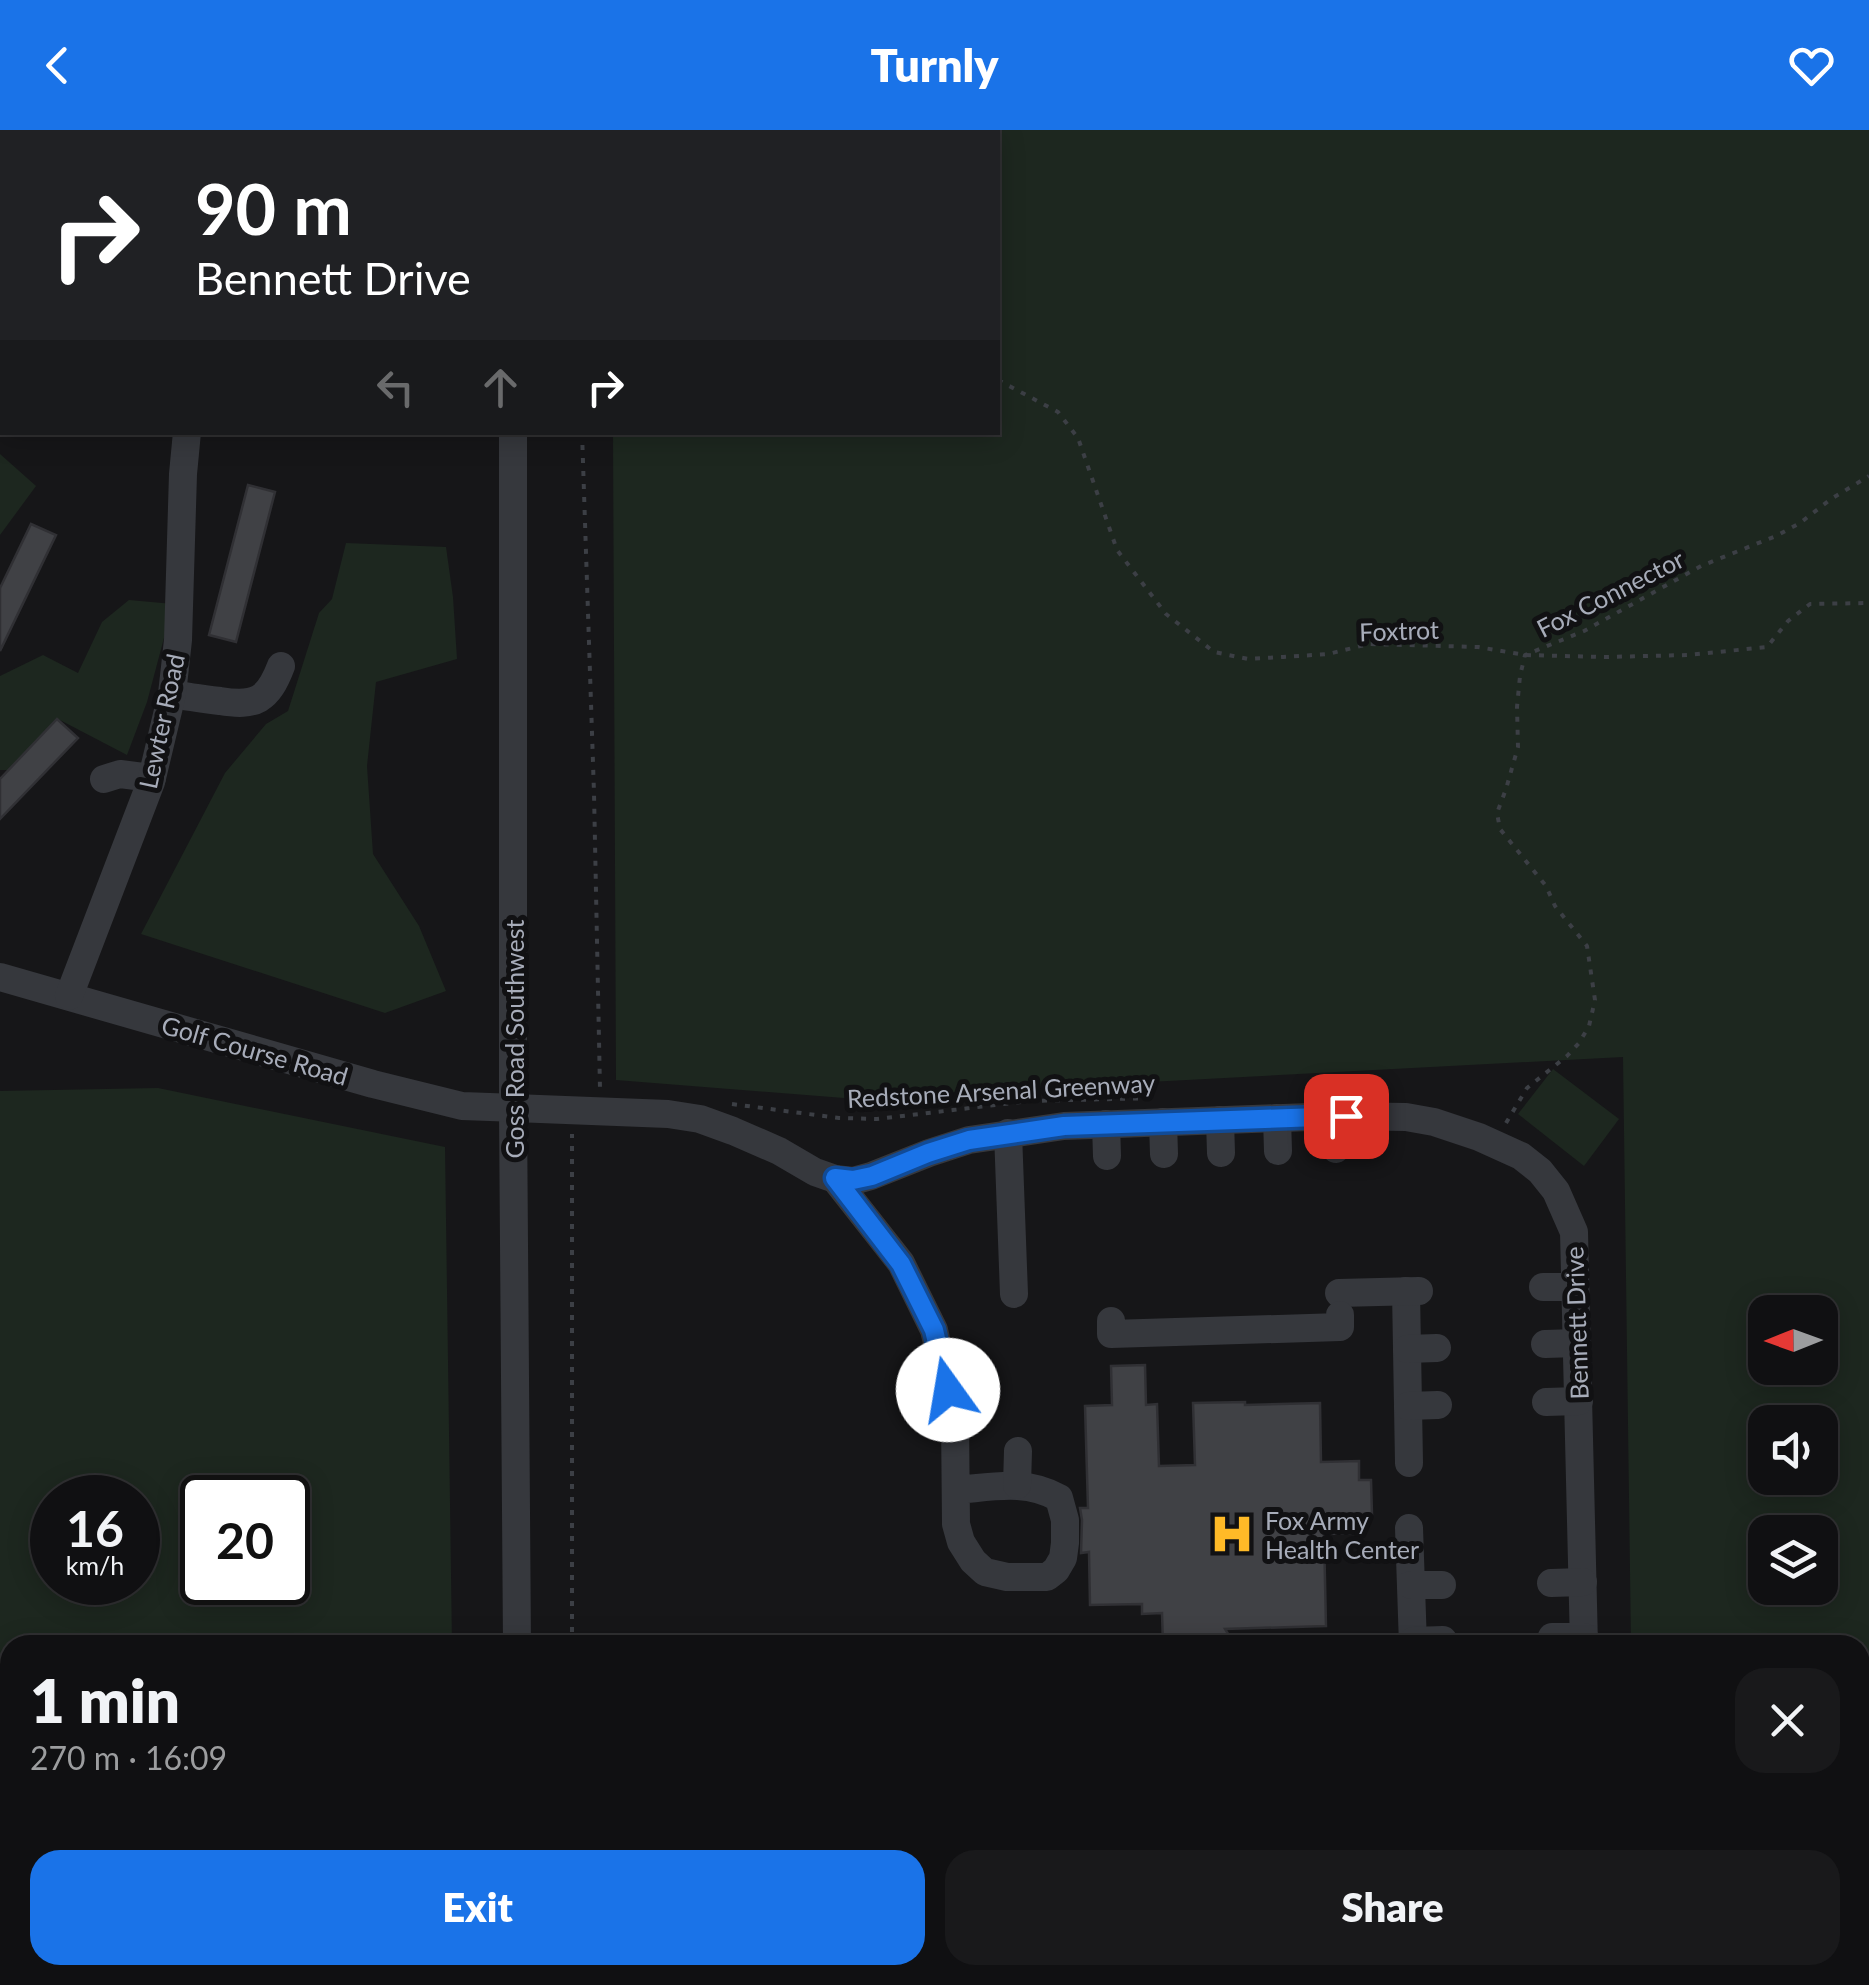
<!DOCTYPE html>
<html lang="en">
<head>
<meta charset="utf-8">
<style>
  body { margin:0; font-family:Lato,sans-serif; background:#19191b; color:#f1f3f6; height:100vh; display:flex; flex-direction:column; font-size:38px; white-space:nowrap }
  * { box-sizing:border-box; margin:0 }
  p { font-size:32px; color:#9c9d9f }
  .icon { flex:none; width:55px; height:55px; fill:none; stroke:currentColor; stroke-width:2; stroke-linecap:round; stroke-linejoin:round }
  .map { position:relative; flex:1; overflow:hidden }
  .side { position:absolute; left:0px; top:1505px; width:1870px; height:350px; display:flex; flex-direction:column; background:#101012; border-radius:30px 30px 0 0; box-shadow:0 5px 25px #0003,0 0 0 2px #303032 }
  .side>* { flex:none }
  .banner { position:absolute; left:0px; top:0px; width:1000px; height:305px; box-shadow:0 5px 25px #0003,0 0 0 2px #303032; background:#202124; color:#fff; overflow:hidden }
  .needle { width:65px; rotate:269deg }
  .controls { position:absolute; left:1748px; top:1165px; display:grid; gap:20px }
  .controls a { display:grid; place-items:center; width:90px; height:90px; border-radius:20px; background:#101012; box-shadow:0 5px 25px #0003,0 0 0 2px #303032; font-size:50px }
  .speed { position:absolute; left:30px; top:1345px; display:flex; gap:20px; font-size:50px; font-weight:700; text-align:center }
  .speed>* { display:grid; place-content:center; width:130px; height:130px; border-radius:50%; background:#101012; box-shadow:0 5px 25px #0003,0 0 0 2px #303032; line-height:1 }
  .speed small { font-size:25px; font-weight:400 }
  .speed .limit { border:5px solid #111; border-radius:15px; background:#fff; color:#111 }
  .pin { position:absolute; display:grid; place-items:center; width:85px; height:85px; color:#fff; margin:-42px; border-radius:20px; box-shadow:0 5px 15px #0006 }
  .me { position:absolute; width:110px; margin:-55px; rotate:347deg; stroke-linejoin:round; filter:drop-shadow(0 0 8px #0008) }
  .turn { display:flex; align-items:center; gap:35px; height:210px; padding:0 30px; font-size:45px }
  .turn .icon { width:130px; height:130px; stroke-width:2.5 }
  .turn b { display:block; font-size:70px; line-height:85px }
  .lanes { display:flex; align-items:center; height:95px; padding:0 30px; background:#0003; justify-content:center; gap:50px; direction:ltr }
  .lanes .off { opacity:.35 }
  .round { display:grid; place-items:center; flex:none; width:105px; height:105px; border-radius:30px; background:#19191b }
  .head { display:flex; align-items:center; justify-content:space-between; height:170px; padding:0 30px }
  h1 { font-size:60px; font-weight:800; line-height:75px }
  .action { display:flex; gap:20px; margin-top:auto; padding:20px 30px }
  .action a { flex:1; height:115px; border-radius:30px; background:#1a73e8; color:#fff; font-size:40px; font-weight:800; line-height:115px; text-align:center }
  .action a+a { background:#19191b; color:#f1f3f6 }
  header { display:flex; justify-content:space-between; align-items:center; height:130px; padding:0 30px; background:#1a73e8; color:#fff; font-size:45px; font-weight:800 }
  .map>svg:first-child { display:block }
  .green { fill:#1d271f; fill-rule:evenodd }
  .building { fill:#404145; stroke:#303034; stroke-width:2.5 }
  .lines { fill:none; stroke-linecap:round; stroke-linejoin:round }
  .path { stroke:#3c3f45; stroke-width:4; stroke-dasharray:5 8; stroke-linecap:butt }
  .minor { stroke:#36383d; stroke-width:28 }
  .route-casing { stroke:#114b97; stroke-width:25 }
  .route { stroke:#1a73e8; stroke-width:18 }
  .labels { text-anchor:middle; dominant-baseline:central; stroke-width:10; stroke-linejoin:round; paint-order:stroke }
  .street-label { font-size:25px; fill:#a7acb9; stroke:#111113 }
  .poi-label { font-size:25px; fill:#a7acb9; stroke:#111113; text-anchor:start }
</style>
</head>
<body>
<header><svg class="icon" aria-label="back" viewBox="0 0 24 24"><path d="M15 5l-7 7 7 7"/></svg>Turnly<svg class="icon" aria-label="heart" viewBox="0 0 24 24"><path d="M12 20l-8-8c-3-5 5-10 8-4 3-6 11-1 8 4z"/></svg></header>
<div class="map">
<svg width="1869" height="1855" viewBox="0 0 1869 1855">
  <rect width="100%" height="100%" fill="#161618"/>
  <g class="green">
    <path d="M611 0H1869V1855H1096L1095 1845H1860V1515H1631L1623 927 844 968 616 950 613 303 998 302V2H611ZM1820 1182V1238H1765V1182ZM1820 1292V1348H1765V1292ZM1765 1402H1820V1458H1765Z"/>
    <polygon points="0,324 36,356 0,405"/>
    <polygon points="346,413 446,417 453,467 457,529 376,552 367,636 373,724 419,796 446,861 385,883 141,804 225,643 266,594 288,581 319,483 332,469"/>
    <polygon points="129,470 173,474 147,572 127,625 58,589 9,640 0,640 0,546 43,525 78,543 102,492"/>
    <polygon points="1553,939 1619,989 1584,1036 1518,984"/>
    <path d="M158 958 445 1017 452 1515H10V1845H457V1855H0V961ZM52 1368H138V1452H52ZM202 1368H288V1452H202Z"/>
    <polygon points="768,1845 1053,1845 1053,1855 769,1855"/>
  </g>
  <g class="building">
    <polygon points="248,355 275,362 236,512 209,505"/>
    <polygon points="31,394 56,405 0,521 0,458"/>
    <polygon points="57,589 78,608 0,689 0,649"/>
    <polygon points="1145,1235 1146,1275 1157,1274 1159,1336 1195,1335 1193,1273 1245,1272 1245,1275 1320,1273 1321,1332 1359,1331 1359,1350 1371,1350 1372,1384 1361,1384 1362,1403 1324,1404 1326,1496 1225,1499 1235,1515 1163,1515 1162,1483 1142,1484 1142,1474 1090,1475 1089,1422 1081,1423 1082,1390 1080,1378 1088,1378 1085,1276 1112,1275 1111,1236"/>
  </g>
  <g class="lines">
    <g class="path">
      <polyline points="565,0 565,2"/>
      <polyline points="843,0 844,2"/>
      <polyline points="998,250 1058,282 1078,308 1117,420 1166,484 1214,522 1248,529 1283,527 1328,524 1369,514 1478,517 1525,525 1604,527 1688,525 1767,517 1788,491 1810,474 1869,473"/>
      <polyline points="582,302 594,663 600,959"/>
      <polyline points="732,974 839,988 877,989 1029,971 1156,968"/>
      <polyline points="1506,993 1527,958 1567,926 1579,913 1589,896 1595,870 1587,816 1555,776 1546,756 1500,699 1497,683 1506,659 1518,617 1517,577 1520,546 1525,525 1584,501 1701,436 1776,406 1800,393 1831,369 1869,346"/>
      <polyline points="572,1515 572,1004"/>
    </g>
    <g class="minor">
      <polyline points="509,0 510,2"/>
      <polyline points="0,165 2,165"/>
      <polyline points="513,302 513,979 517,1515"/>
      <path d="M172 564C188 567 204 569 220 571 256 577 268 570 281 536"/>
      <polyline points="104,649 120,644 152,648"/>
      <polyline points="0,847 373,954 462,976 668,984 700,989 733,1001 779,1021 815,1042 835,1049 853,1051 871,1046 929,1023 969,1010 1064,996 1335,986 1406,987 1434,992 1479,1007 1521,1026 1540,1041 1556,1061 1574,1102 1584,1515"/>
      <polyline points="69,866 151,652 172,564 178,510 183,344 187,302"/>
      <polyline points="1335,986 1336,1019"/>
      <polyline points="1277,988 1278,1021"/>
      <polyline points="1220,990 1221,1023"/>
      <polyline points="1163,992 1164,1024"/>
      <polyline points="1106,994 1107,1026"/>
      <polyline points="1008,1003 1014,1164"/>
      <path d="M835 1049 901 1133 934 1200 955 1289 956 1394 961 1412 973 1431 985 1442 1007 1447H1047L1056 1440 1063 1428 1065 1413V1390L1059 1368C1026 1349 993 1357 957 1360"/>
      <polyline points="1543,1157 1575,1157"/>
      <polyline points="1406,1161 1409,1333"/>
      <polyline points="1339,1163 1419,1161"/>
      <polyline points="1111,1191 1111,1204 1340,1197 1340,1185"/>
      <polyline points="1545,1214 1577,1213"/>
      <polyline points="1407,1219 1437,1218"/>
      <polyline points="1546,1272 1579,1271"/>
      <polyline points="1408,1276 1438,1275"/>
      <polyline points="1017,1355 1018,1321"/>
      <polyline points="1409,1398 1413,1515"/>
      <polyline points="1551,1453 1583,1452"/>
      <polyline points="1411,1455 1442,1455"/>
      <polyline points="1552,1507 1584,1507"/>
      <polyline points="1413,1511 1443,1510"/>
      <polyline points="518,1845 518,1855"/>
      <polyline points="1070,1845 1070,1855"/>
    </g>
  </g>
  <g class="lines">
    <g class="route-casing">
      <polyline id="route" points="948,1260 934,1200 901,1134 835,1048 853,1050 872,1046 928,1023 969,1010 1064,996 1346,986"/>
    </g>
    <use href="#route" class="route"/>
  </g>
  <defs>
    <g id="hospital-bare" transform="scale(3.45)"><path d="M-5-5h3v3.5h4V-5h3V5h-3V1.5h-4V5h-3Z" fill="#ffba27" stroke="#111113" stroke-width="2.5" paint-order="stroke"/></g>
  </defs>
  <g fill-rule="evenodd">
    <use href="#hospital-bare" x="1232" y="1404"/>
  </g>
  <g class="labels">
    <g class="street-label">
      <text transform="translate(1610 463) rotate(-27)">Fox Connector</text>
      <text transform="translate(1399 500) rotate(-2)">Foxtrot</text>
      <text transform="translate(161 591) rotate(-78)">Lewter Road</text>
      <text transform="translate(514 909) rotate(-90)">Goss Road Southwest</text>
      <text transform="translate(255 920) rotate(16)">Golf Course Road</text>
      <text transform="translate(1001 960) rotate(-3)">Redstone Arsenal Greenway</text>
      <text transform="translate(1576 1193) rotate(-92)">Bennett Drive</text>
    </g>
    <g class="poi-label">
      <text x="1265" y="1390">Fox Army<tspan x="1265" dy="29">Health Center</tspan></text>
    </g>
  </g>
</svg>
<div class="controls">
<a><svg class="needle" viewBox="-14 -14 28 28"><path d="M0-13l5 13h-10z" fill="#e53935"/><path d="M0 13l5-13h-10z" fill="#9c9d9f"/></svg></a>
<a><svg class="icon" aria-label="sound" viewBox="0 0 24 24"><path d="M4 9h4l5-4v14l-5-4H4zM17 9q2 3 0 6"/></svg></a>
<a><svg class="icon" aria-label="layers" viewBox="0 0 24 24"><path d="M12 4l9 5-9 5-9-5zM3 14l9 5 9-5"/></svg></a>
</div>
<div class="speed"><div>16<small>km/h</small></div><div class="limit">20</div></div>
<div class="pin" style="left:1346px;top:986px;background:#d93025"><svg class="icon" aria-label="arrive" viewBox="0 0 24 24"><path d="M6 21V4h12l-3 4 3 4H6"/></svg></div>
<svg class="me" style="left:948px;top:1260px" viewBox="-20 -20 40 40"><circle r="19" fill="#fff"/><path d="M0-13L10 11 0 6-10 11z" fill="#1a73e8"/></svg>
<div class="banner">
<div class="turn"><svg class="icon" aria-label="right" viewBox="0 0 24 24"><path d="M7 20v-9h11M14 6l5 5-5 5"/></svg><div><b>90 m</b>Bennett Drive</div></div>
<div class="lanes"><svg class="icon off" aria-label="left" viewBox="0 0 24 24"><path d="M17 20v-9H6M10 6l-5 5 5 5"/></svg><svg class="icon off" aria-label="ahead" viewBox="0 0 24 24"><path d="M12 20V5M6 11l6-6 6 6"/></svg><svg class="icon" aria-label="right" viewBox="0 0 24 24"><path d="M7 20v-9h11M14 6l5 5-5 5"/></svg></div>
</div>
<section class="side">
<div class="head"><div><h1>1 min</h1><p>270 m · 16:09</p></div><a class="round"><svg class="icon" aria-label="close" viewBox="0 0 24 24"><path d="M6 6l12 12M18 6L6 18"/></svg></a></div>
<div class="action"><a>Exit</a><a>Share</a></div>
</section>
</div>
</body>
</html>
